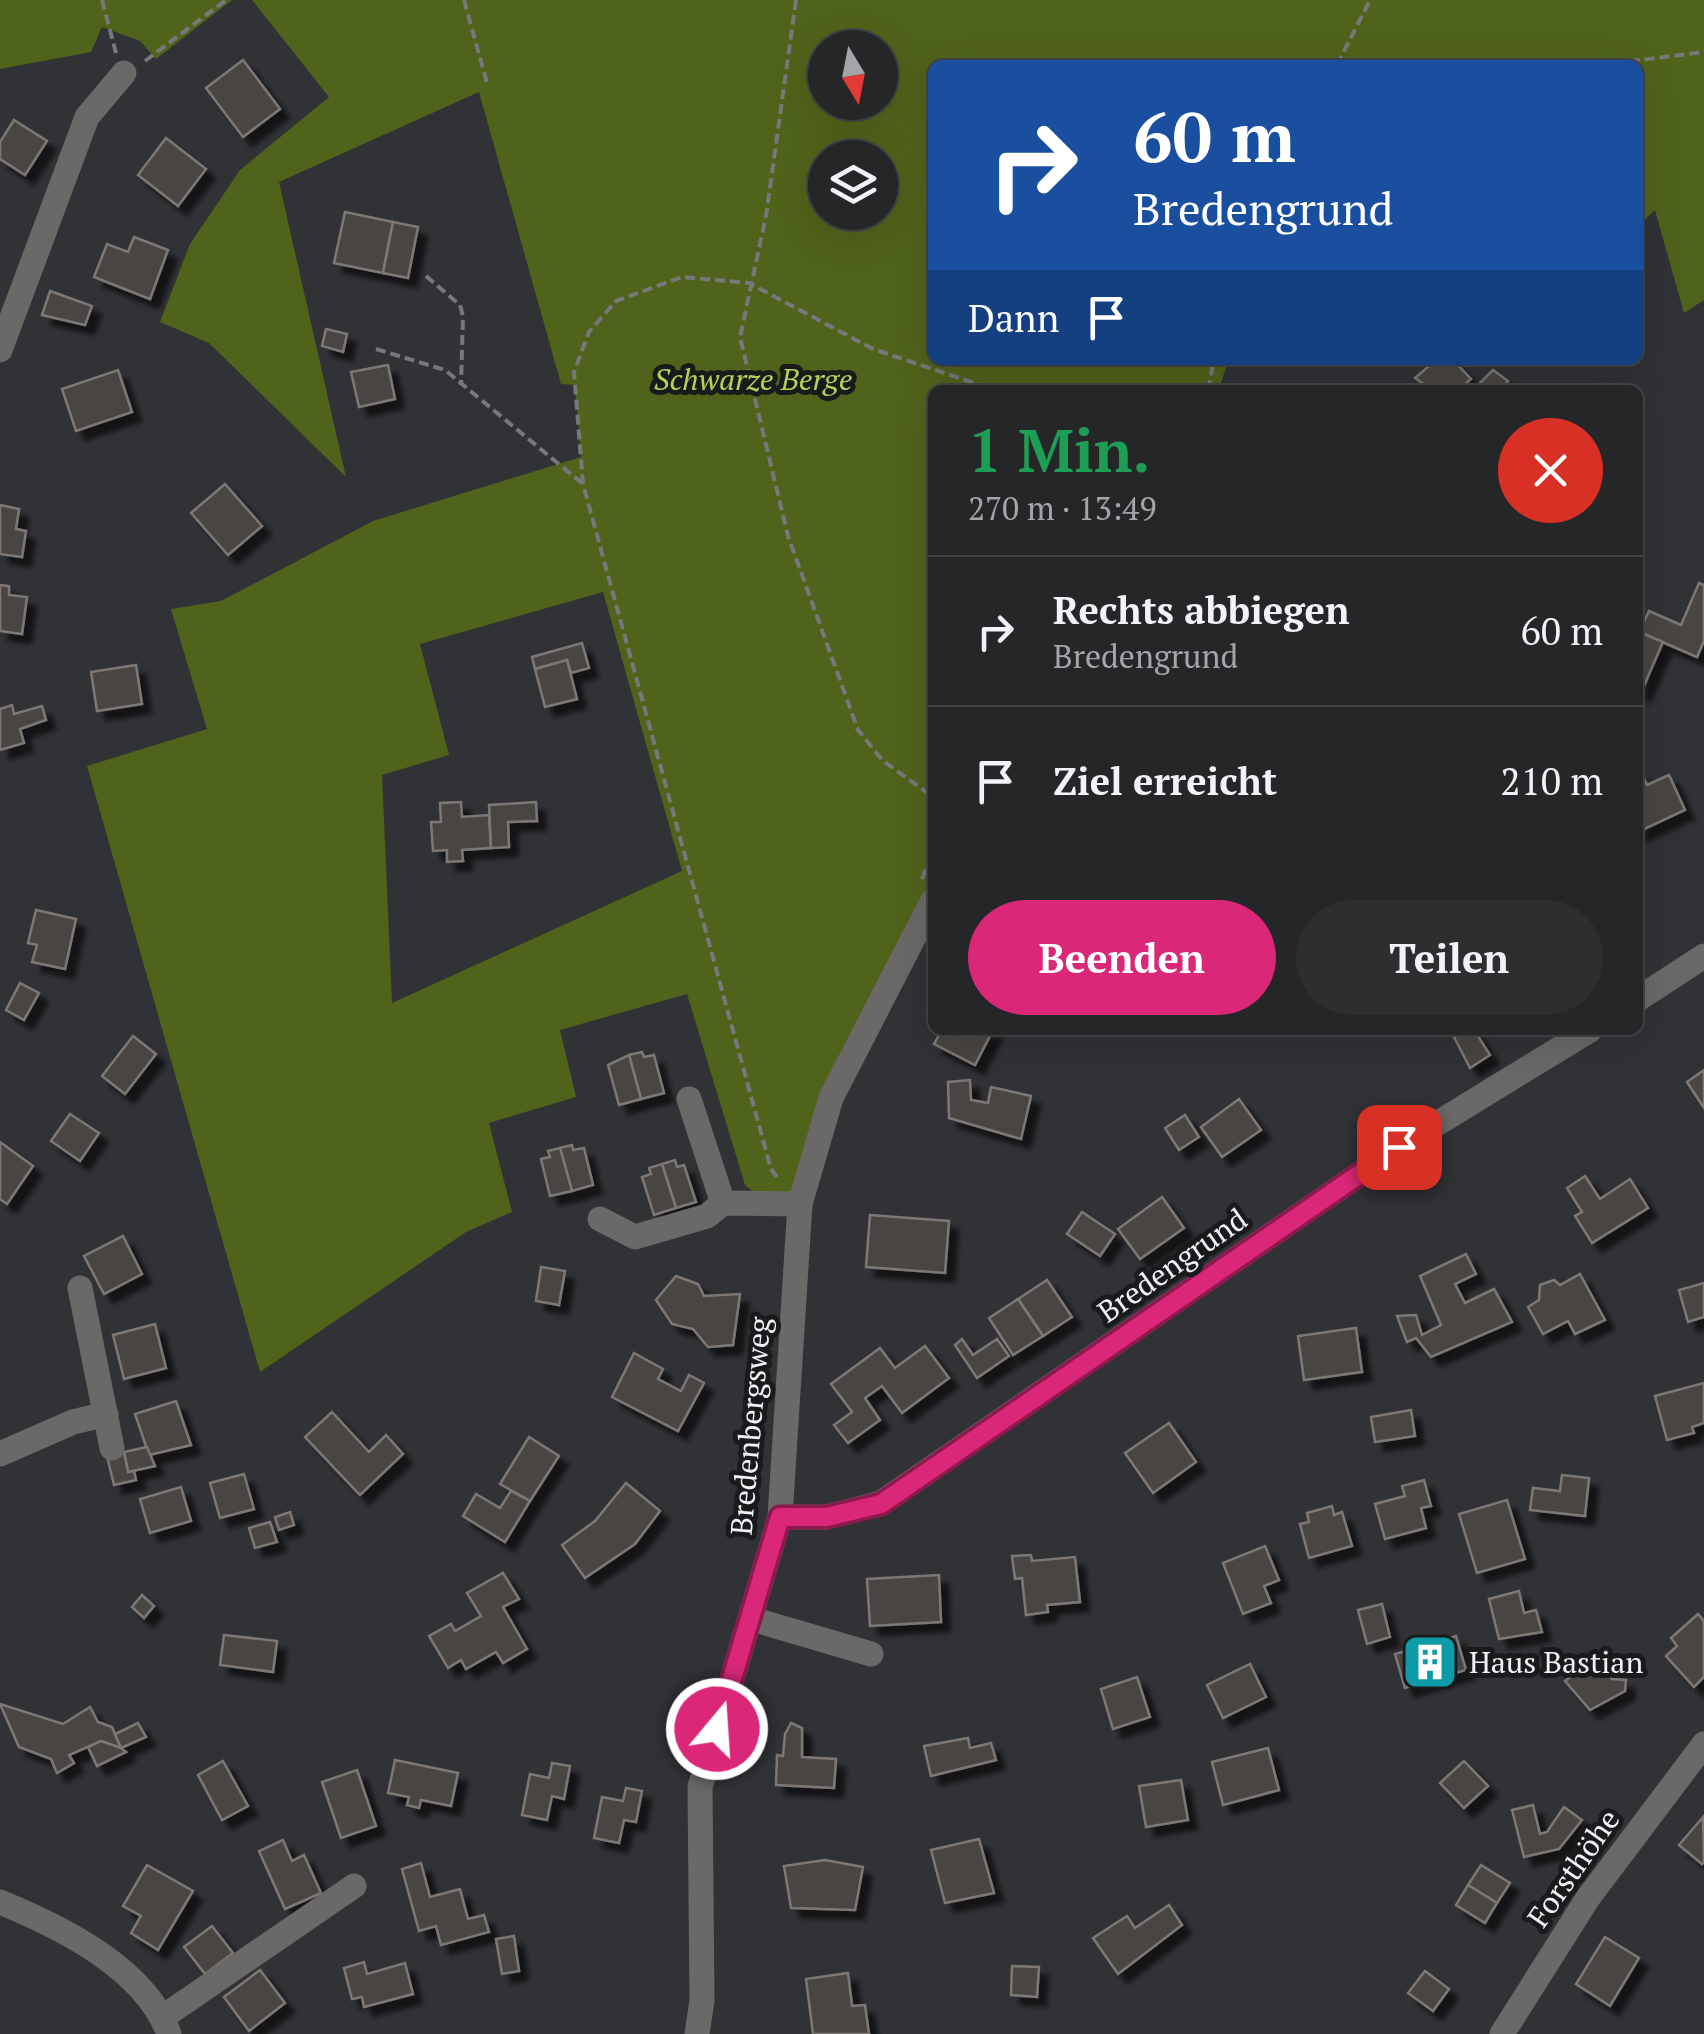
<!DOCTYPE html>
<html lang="de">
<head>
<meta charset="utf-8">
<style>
  body { margin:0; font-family:"PT Serif",serif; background:#2d2e30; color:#f1f3f6; height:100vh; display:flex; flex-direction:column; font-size:38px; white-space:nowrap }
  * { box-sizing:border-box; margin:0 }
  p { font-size:32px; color:#a3a5a8 }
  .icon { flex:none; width:55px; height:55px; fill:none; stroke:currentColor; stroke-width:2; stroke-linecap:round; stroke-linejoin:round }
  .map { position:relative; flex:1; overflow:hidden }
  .side { position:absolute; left:928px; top:385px; width:715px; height:650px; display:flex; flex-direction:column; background:#252628; border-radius:15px; box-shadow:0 10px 40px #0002,0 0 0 2px #424345 }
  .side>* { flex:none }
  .hud { position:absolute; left:928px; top:60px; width:715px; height:305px; border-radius:15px; box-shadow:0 10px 40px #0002,0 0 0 2px #424345; background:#1a4fa0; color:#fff; overflow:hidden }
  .needle { width:65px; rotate:170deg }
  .tools { position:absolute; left:808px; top:30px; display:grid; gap:20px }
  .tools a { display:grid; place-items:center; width:90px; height:90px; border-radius:50%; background:#252628; box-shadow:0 10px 40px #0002,0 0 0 2px #424345; font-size:50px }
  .pin { position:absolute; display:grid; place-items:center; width:85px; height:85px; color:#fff; margin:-42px; border-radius:20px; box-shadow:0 5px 15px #0006 }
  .me { position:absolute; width:110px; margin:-55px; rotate:18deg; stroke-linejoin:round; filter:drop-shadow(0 0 8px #0008) }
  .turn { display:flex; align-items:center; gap:35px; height:210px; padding:0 40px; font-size:45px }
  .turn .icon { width:130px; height:130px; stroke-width:2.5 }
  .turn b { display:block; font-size:70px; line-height:85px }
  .then { display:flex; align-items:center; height:95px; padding:0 40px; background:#0003; gap:20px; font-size:38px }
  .round { display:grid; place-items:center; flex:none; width:105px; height:105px; border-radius:52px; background:#2d2e30 }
  .head { display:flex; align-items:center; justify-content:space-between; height:170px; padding:0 40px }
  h1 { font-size:60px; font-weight:700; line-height:75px; color:#1e9e55 }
  .button { display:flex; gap:20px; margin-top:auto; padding:20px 40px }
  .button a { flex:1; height:115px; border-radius:60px; background:#db2777; color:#fff; font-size:40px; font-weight:700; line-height:115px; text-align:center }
  .button a+a { background:#2d2e30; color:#f1f3f6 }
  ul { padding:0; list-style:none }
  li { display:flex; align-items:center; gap:30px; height:150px; padding:0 40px; border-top:2px solid #424345 }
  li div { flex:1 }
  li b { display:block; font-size:38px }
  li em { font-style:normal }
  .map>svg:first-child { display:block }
  .forest { fill:#50631a; fill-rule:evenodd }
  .building { fill:#494442; stroke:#7d7875; stroke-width:2.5; filter:url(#shadow) }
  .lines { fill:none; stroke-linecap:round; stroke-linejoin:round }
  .path { stroke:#77787c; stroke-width:4; stroke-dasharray:10 5; stroke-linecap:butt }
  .minor { stroke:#6b6968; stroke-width:25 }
  .route-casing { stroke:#8e194d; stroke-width:25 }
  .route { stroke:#db2777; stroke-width:18 }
  .labels { text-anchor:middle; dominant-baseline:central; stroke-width:10; stroke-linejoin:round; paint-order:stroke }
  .park-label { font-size:30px; font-style:italic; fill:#b1d257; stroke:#191a1c }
  .street-label { font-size:30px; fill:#f1f2f5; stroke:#191a1c }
  .poi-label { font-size:30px; fill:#f1f2f5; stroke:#191a1c; text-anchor:start }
</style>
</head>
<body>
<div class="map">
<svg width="1704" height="2034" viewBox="0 0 1704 2034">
  <defs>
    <filter id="shadow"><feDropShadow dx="9" dy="9" stdDeviation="2.5" flood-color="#0009"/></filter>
  </defs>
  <rect width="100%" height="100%" fill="#313236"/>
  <g class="forest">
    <polygon points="0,0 232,0 156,59 140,41 102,27 91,52 0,69"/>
    <path d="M252 0H1704V300L1684 313 1655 210 1638 226V65H932V360H1228L1219 390H932V919L831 1098 800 1204 768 1203 745 1185 687 994 560 1030 576 1097 489 1123 512 1212 466 1232 260 1372 87 766 207 729 171 609 221 601 373 521 581 457 575 385 561 384 479 92 279 182 346 477 209 343 160 322 190 244 240 170 329 97ZM825 48H880V102H825ZM825 158H880V212H825ZM603 592 682 871 392 1003 382 775 449 755 420 644Z"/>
  </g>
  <g class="building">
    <polygon points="243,60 280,109 243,137 206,88"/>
    <polygon points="14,120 47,141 25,175 0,159 0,142"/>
    <polygon points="166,138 206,169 178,206 138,175"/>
    <polygon points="345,212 393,222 383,273 334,263"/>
    <polygon points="393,222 418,227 408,278 383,273"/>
    <polygon points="134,237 168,250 150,299 94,277 107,244 128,252"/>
    <polygon points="50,291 92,306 85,325 42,315"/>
    <polygon points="326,329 347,334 343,352 322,346"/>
    <polygon points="1436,360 1453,360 1471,379 1459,390 1420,390 1425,385 1415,378"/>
    <polygon points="388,365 395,399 359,407 351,372"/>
    <polygon points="118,370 132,412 76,431 62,389"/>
    <polygon points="1493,370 1508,381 1501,390 1473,390"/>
    <polygon points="225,484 262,526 228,555 191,513"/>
    <polygon points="0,505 19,509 16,529 26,531 22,557 0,554"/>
    <polygon points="1699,583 1704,585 1704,641 1697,657 1639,632 1649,611 1681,625"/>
    <polygon points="0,585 9,586 9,595 27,597 22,634 0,631"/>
    <polygon points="1639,632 1663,642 1641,693 1638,691"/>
    <polygon points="582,643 589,668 571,673 567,660 535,669 532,657"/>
    <polygon points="567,660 577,699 545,707 535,669"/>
    <polygon points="136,665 142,704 97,711 91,672"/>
    <polygon points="12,705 14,714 42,706 46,720 20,729 24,743 0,750 0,709"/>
    <polygon points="1640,770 1647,785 1669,775 1685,810 1638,832"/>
    <polygon points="461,802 462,817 489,815 491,848 462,850 463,861 447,862 447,850 433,851 431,822 441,822 440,803"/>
    <polygon points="536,802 537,821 508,822 509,847 491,848 489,805"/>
    <polygon points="36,910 76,919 65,969 32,962 37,945 28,943"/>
    <polygon points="20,983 39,993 24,1020 6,1010"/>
    <polygon points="942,1030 993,1030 975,1065 934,1044"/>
    <polygon points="1464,1030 1474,1030 1490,1055 1470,1068 1454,1037"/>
    <polygon points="133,1036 156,1054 125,1094 102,1076"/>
    <polygon points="642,1052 644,1057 654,1055 664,1093 641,1099 629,1055"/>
    <polygon points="629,1055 641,1099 619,1105 608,1065"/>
    <polygon points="1704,1070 1704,1108 1687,1082"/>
    <polygon points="970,1080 971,1100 988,1103 991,1087 1031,1096 1021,1139 949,1118 948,1082"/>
    <polygon points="1239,1099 1261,1130 1222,1157 1201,1127"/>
    <polygon points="70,1114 99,1133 80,1161 51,1141"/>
    <polygon points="1185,1115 1199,1137 1179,1150 1165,1128"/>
    <polygon points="0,1142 33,1166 7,1204 0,1199"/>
    <polygon points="572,1145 573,1150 584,1148 593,1185 572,1191 560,1148"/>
    <polygon points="560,1148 572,1191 550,1196 541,1159 550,1157 548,1151"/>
    <polygon points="675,1160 677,1167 684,1165 696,1202 676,1208 662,1164"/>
    <polygon points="662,1164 676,1208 654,1215 642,1177 651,1174 649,1168"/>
    <polygon points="1585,1176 1600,1199 1630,1179 1648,1208 1592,1243 1575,1216 1582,1212 1567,1188"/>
    <polygon points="1162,1197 1184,1228 1140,1259 1118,1229"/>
    <polygon points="1082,1212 1115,1234 1100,1256 1067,1234"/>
    <polygon points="870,1215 949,1221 945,1273 866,1267"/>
    <polygon points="123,1236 142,1274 104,1294 84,1256"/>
    <polygon points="1466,1254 1476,1274 1455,1284 1465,1303 1494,1289 1512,1322 1431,1357 1416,1338 1407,1342 1397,1316 1416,1315 1422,1335 1441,1325 1420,1276"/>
    <polygon points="541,1267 565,1271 559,1305 536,1301"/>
    <polygon points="1580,1274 1605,1320 1575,1334 1568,1321 1543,1334 1528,1307 1539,1300 1540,1285 1554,1280 1560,1285"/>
    <polygon points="676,1276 698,1284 704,1296 740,1294 733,1345 708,1347 693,1329 672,1324 656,1300"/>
    <polygon points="1047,1280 1072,1317 1043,1336 1018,1299"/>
    <polygon points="1704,1283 1704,1317 1688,1322 1679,1290"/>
    <polygon points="1018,1299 1043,1336 1013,1355 989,1318"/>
    <polygon points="155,1324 166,1368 124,1379 113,1335"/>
    <polygon points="1356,1328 1362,1372 1304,1380 1298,1336"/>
    <polygon points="962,1339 973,1355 997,1339 1009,1356 977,1378 955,1345"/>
    <polygon points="925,1346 949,1378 902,1413 882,1386 865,1398 880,1420 848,1443 834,1425 852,1412 831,1384 880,1348 895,1368"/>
    <polygon points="634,1353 663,1369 658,1379 681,1391 689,1375 704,1383 678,1431 612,1397"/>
    <polygon points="1704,1383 1704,1423 1692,1427 1694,1433 1667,1440 1655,1396"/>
    <polygon points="176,1401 191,1445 149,1455 135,1414"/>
    <polygon points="1411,1410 1415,1436 1375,1442 1371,1417"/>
    <polygon points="332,1412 369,1452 386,1435 403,1454 360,1495 305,1437"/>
    <polygon points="1169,1423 1196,1462 1153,1493 1125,1453"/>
    <polygon points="529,1437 559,1456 530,1501 500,1484"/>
    <polygon points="147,1447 155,1466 128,1472 124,1452"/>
    <polygon points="124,1452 128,1472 134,1471 136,1480 114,1485 107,1456"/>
    <polygon points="244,1474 254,1509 220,1518 210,1483"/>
    <polygon points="1562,1475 1589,1478 1585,1516 1530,1510 1533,1488 1560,1491"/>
    <polygon points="1424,1480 1431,1506 1421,1508 1426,1528 1385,1539 1375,1504 1405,1496 1402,1486"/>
    <polygon points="626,1483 660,1511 635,1544 585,1578 562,1545 595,1521"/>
    <polygon points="181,1487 191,1521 150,1533 140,1499"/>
    <polygon points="511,1491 530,1501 505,1542 463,1516 476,1494 500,1508"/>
    <polygon points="1507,1500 1525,1559 1477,1573 1459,1514"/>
    <polygon points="1332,1506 1334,1515 1342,1512 1352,1546 1309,1558 1300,1524 1309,1522 1307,1513"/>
    <polygon points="290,1512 294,1525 279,1530 275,1517"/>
    <polygon points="270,1522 277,1542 255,1548 249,1528"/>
    <polygon points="1265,1546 1279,1580 1264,1586 1271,1603 1243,1614 1223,1563"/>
    <polygon points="1031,1555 1032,1561 1075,1557 1080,1602 1047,1605 1048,1612 1026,1615 1022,1578 1015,1579 1012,1556"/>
    <polygon points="503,1573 519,1599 503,1607 527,1649 503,1663 496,1652 466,1669 461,1660 448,1668 429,1636 451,1624 455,1631 481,1616 467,1593"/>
    <polygon points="939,1575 941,1622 870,1626 867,1579"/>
    <polygon points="1519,1591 1524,1613 1536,1610 1542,1632 1499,1639 1489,1599"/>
    <polygon points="142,1595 154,1606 144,1618 132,1607"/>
    <polygon points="1382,1604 1390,1637 1367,1644 1358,1610"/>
    <polygon points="1698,1614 1704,1621 1704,1677 1694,1687 1666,1656 1677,1646 1671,1638"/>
    <polygon points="224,1635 277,1641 273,1672 220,1665"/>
    <polygon points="1456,1636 1466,1670 1405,1688 1395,1654"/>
    <polygon points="1594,1660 1612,1679 1626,1680 1625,1691 1590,1710 1565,1681"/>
    <polygon points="1250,1664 1266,1697 1223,1718 1207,1685"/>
    <polygon points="1137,1677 1150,1717 1113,1729 1101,1689"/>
    <polygon points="0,1704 63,1724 90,1707 98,1722 112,1727 121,1748 101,1741 69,1755 74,1763 57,1773 51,1759 19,1747"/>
    <polygon points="138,1723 146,1737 121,1748 115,1734"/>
    <polygon points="791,1723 802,1728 802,1757 836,1759 834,1788 776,1785 777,1755 783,1756 785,1734"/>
    <polygon points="968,1738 970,1748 991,1743 996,1760 931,1776 924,1746"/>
    <polygon points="101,1741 121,1748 126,1752 97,1766 88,1747"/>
    <polygon points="1268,1748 1279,1790 1223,1805 1212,1762"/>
    <polygon points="395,1760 458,1773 451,1806 421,1800 419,1808 407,1805 409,1797 388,1793"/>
    <polygon points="223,1761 248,1806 222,1820 198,1775"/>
    <polygon points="1464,1761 1488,1786 1464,1808 1440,1783"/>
    <polygon points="552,1763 570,1766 564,1799 552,1796 547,1820 522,1815 530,1774 549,1778"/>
    <polygon points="357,1770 376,1826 341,1838 322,1782"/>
    <polygon points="1181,1780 1188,1820 1146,1827 1139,1786"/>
    <polygon points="626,1788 642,1791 636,1822 624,1820 619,1843 594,1838 602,1797 623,1801"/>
    <polygon points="1533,1805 1540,1834 1547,1832 1564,1807 1582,1820 1559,1849 1524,1857 1512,1810"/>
    <polygon points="1703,1817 1704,1862 1702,1864 1679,1845"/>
    <polygon points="979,1839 994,1893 945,1903 931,1850"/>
    <polygon points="283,1840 292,1861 304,1855 321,1893 285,1909 259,1851"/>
    <polygon points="825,1860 863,1867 855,1910 791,1908 784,1866"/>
    <polygon points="421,1863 430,1897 460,1889 468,1919 484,1915 489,1932 441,1945 436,1926 419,1931 402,1869"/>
    <polygon points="147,1865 193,1891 158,1950 131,1933 141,1916 123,1906"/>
    <polygon points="1481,1865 1510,1883 1497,1903 1468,1885"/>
    <polygon points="1468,1885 1497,1903 1485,1923 1456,1905"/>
    <polygon points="1169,1905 1182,1925 1118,1974 1093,1938 1127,1916 1135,1928"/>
    <polygon points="212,1926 233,1953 205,1974 184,1947"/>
    <polygon points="514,1936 519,1971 502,1974 496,1939"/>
    <polygon points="1605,1937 1639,1958 1610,2006 1576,1984"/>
    <polygon points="364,1962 367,1974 405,1963 413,1994 364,2007 362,1997 352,1999 344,1968"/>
    <polygon points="1012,1966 1039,1967 1037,1997 1011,1995"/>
    <polygon points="260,1970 285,2003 249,2031 224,1997"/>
    <polygon points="1425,1971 1449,1989 1433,2011 1408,1993"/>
    <polygon points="848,1973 852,2006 865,2005 869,2034 813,2034 806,1979"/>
  </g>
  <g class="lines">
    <g class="path">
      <polyline points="102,0 116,53"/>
      <polyline points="464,0 487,83"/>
      <polyline points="796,0 766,216 740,337 788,536 858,730 883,761 932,796"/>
      <polyline points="145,61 226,0"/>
      <polyline points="1337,65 1370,0"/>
      <polyline points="1600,65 1704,52"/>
      <polyline points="426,276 460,305 463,316 461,385"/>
      <polyline points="376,349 445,370 583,484"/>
      <polyline points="1208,390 1214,360"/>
      <polyline points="922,879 932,852"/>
      <polyline points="777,1177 771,1169 583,484 574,372 589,332 616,301 682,277 749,283 873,349 995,390"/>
    </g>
    <g class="minor">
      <polyline points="0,350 87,117 124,73"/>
      <polyline points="1638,999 1704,956"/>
      <polyline points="689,1099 723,1203"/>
      <polyline points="600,1219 635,1237 707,1216 723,1203 800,1204"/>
      <polyline points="80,1288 112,1448"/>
      <polyline points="0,1454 73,1422 106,1414"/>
      <polyline points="780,1517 827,1517 881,1503 1399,1147 1590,1030"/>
      <polyline points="752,1619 871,1654"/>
      <path d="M0 1902C61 1927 145 1968 169 2034"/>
      <polyline points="163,2017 354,1886"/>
      <polyline points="697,2034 702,2000 700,1787 780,1517 800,1204 831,1098 932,902"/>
      <polyline points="1502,2034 1588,1898 1704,1744"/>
    </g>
  </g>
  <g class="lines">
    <g class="route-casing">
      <polyline id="route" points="717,1729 780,1517 827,1517 881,1504 1399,1147"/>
    </g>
    <use href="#route" class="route"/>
  </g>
  <defs>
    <g id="building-square" transform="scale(2.875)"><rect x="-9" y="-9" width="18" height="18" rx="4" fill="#0f9aa8" stroke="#191a1c"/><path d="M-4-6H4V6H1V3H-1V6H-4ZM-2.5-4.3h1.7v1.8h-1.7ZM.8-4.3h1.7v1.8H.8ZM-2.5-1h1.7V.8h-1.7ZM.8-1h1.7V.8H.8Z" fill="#fff"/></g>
  </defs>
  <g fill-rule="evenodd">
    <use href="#building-square" x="1430" y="1662"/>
  </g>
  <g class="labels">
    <g class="park-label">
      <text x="753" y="379">Schwarze Berge</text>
    </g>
    <g class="street-label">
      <text transform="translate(1172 1265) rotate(-35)">Bredengrund</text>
      <text transform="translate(750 1426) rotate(-85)">Bredenbergsweg</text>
      <text transform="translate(1573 1868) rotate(-55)">Forsthöhe</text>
    </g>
    <g class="poi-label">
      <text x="1469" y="1662">Haus Bastian</text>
    </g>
  </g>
</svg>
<div class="tools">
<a><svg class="needle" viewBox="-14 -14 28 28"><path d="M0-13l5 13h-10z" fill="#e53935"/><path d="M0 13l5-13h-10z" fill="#a3a5a8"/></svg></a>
<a><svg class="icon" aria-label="layers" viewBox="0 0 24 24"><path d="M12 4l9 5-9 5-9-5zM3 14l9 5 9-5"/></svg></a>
</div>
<div class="pin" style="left:1399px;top:1147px;background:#d93025"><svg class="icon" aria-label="arrive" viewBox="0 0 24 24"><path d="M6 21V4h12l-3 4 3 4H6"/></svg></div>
<svg class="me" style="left:717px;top:1729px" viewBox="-20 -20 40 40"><circle r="17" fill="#db2777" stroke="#fff" stroke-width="3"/><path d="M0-11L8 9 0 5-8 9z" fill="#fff"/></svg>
<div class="hud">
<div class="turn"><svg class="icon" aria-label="right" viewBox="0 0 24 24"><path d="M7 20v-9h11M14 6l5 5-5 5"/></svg><div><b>60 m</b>Bredengrund</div></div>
<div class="then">Dann<svg class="icon" aria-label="arrive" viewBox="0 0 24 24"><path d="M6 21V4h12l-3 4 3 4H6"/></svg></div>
</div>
<section class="side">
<div class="head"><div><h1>1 Min.</h1><p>270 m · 13:49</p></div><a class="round" style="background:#d93025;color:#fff"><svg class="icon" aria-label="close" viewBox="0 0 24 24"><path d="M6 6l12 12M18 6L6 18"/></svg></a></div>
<ul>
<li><svg class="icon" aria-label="right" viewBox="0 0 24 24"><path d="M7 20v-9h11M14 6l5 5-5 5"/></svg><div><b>Rechts abbiegen</b><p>Bredengrund</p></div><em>60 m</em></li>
<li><svg class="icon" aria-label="arrive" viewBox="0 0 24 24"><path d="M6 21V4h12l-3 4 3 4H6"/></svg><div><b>Ziel erreicht</b></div><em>210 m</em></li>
</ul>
<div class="button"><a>Beenden</a><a>Teilen</a></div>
</section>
</div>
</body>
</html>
